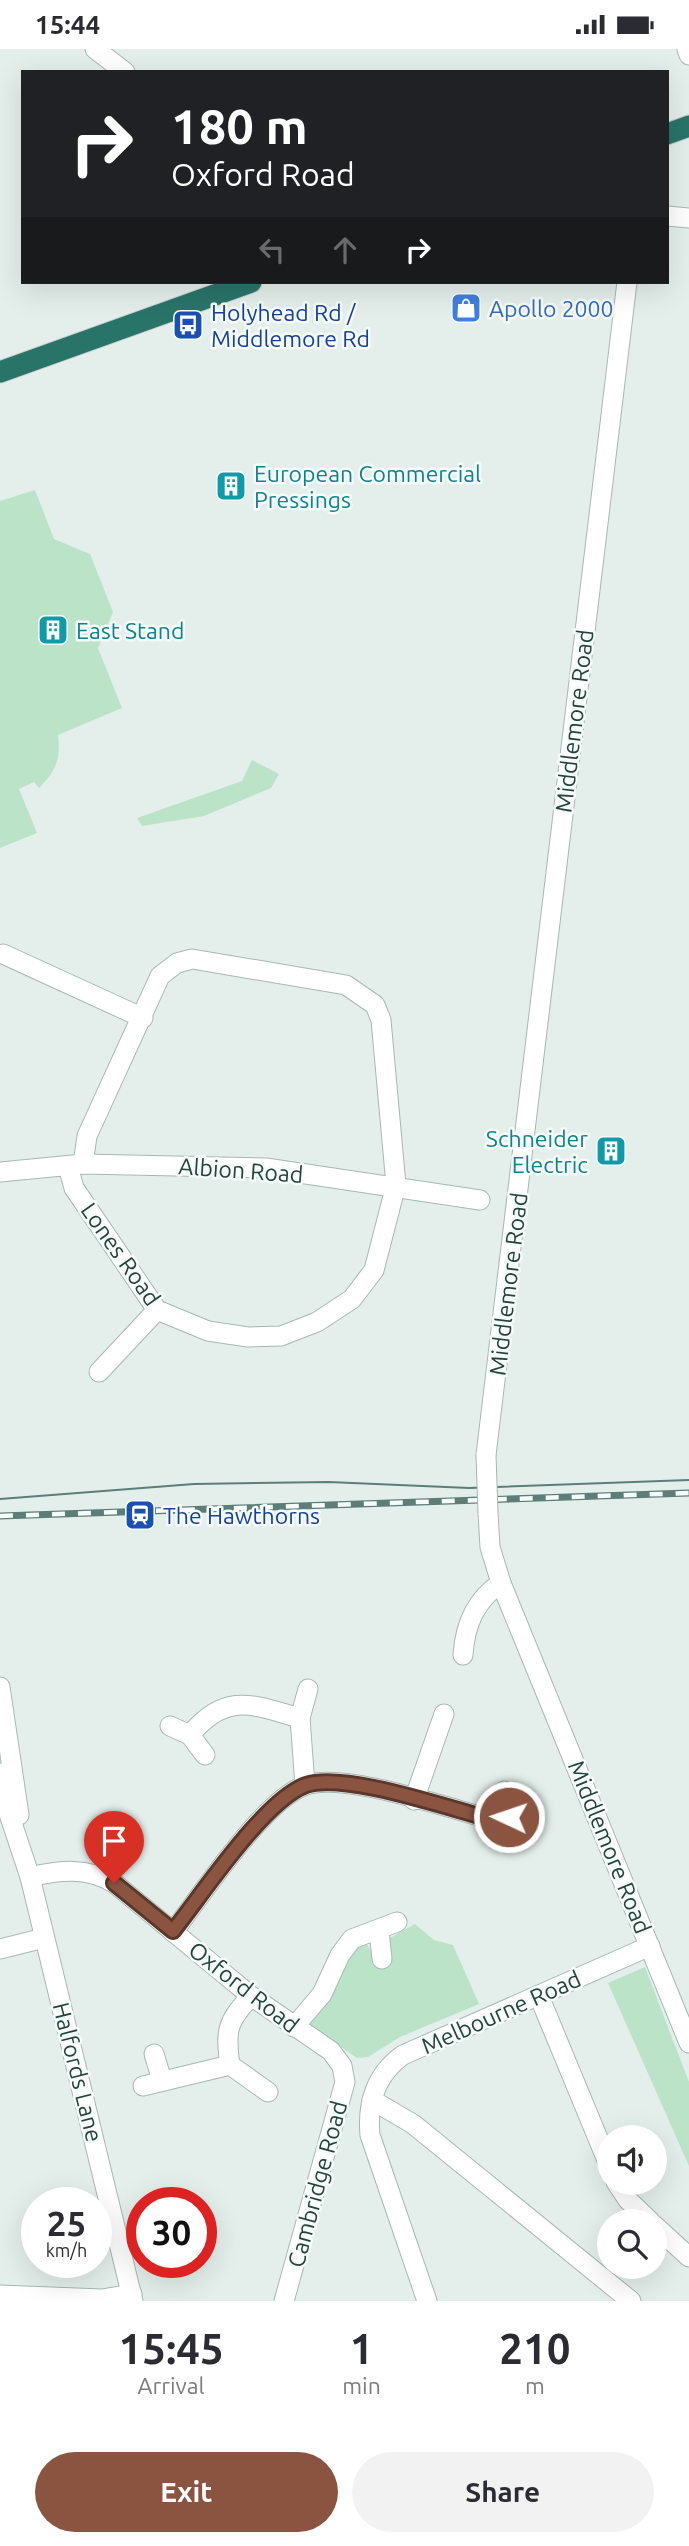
<!DOCTYPE html>
<html lang="en">
<head>
<meta charset="utf-8">
<style>
  body { margin:0; font-family:Ubuntu,sans-serif; background:#f2f2f3; color:#2b2b33; height:100vh; display:flex; flex-direction:column; font-size:26px; white-space:nowrap }
  * { box-sizing:border-box; margin:0 }
  p { font-size:23px; color:#7c7c81 }
  .icon { flex:none; width:38px; height:38px; fill:none; stroke:currentColor; stroke-width:2; stroke-linecap:round; stroke-linejoin:round }
  .map { position:relative; height:2252px; overflow:hidden }
  .sheet { display:flex; flex-direction:column; background:#fff; flex:1 }
  .sheet>* { flex:none }
  .banner { position:absolute; left:21px; top:21px; width:648px; height:214px; border-radius:0px; box-shadow:0 7px 28px #0002; background:#202124; color:#fff; overflow:hidden }
  .buttons { position:absolute; left:597px; top:2076px; display:grid; gap:14px }
  .buttons a { display:grid; place-items:center; width:70px; height:70px; border-radius:50%; background:#fff; box-shadow:0 7px 28px #0002; font-size:35px }
  .speed { position:absolute; left:21px; top:2138px; display:flex; gap:14px; font-size:35px; font-weight:700; text-align:center }
  .speed>* { display:grid; place-content:center; width:91px; height:91px; border-radius:50%; background:#fff; box-shadow:0 7px 28px #0002; line-height:1 }
  .speed small { font-size:18px; font-weight:400 }
  .speed .limit { border:10px solid #d22; background:#fff; color:#111 }
  .pin { position:absolute; display:grid; place-items:center; width:60px; height:60px; color:#fff; margin:-72px -30px; border-radius:50% 50% 50% 0; rotate:-45deg; box-shadow:0 0 7px #0007 }
  .pin .icon { rotate:45deg }
  .me { position:absolute; width:77px; margin:-38px; rotate:273deg; stroke-linejoin:round; filter:drop-shadow(0 0 5px #0008) }
  .turn { display:flex; align-items:center; gap:24px; height:147px; padding:0 35px; font-size:32px }
  .turn .icon { width:91px; height:91px; stroke-width:2.5 }
  .turn b { display:block; font-size:49px; line-height:60px }
  .lanes { display:flex; align-items:center; height:66px; padding:0 35px; background:#0003; justify-content:center; gap:35px; direction:ltr }
  .lanes .off { opacity:.35 }
  .eta { display:flex; justify-content:space-evenly; align-items:center; height:119px; text-align:center }
  .eta b { font-size:42px; font-weight:700; line-height:49px }
  .action { display:flex; gap:14px; margin-top:auto; padding:14px 35px }
  .action a { flex:1; height:80px; border-radius:42px; background:#8a5441; color:#fff; font-size:28px; font-weight:700; line-height:80px; text-align:center }
  .action a+a { background:#f2f2f3; color:#2b2b33 }
  .status { display:flex; justify-content:space-between; align-items:center; height:49px; padding:0 35px; background:#fff; direction:ltr }
  .status svg { height:19px; fill:currentColor }
  .map>svg:first-child { display:block }
  .green { fill:#bbe3c8 }
  .lines { fill:none; stroke-linecap:round; stroke-linejoin:round }
  .minor-casing { stroke:#a6b8b3; stroke-width:21 }
  .highway-casing { stroke:#c1cbc8; stroke-width:23 }
  .minor { stroke:#fff; stroke-width:19 }
  .highway { stroke:#297469; stroke-width:21 }
  .tram { stroke:#5b7f78; stroke-width:2 }
  .rail-casing { stroke:#5b7f78; stroke-width:7 }
  .rail { stroke:#f6fbf9; stroke-width:4.5; stroke-dasharray:13; stroke-linecap:butt }
  .minor-bridge-casing { stroke:#a6b8b3; stroke-width:21; stroke-linecap:butt }
  .minor-bridge { stroke:#fff; stroke-width:19 }
  .route-casing { stroke:#5a372a; stroke-width:18 }
  .route { stroke:#8a5441; stroke-width:12 }
  .labels { text-anchor:middle; dominant-baseline:central; stroke-width:5; stroke-linejoin:round; paint-order:stroke }
  .shop-label { font-size:23px; fill:#366cbe; stroke:#f6fbf9; text-anchor:start }
  .transit-label { font-size:23px; fill:#164399; stroke:#f6fbf9; text-anchor:start }
  .culture-label { font-size:23px; fill:#0d838f; stroke:#f6fbf9; text-anchor:start }
  .street-label { font-size:23px; fill:#21443c; stroke:#f6fbf9 }
</style>
</head>
<body>
<div class="status"><b>15:44</b><svg viewBox="0 0 49 12"><path d="M0 12V9h3v3zM5 12V6h3v6zM10 12V3h3v9zM15 12V0h3v12zM26 1h20v11H26zM47 4h2v5h-2z"/></svg></div>
<div class="map">
<svg width="689" height="2252" viewBox="0 0 689 2252">
  <rect width="100%" height="100%" fill="#e4efeb"/>
  <g class="green">
    <path d="M35 441 54 490 90 505 113 563 98 599 122 659 58 686C61 710 56 722 39 739L34 733 19 740 37 784 0 799V452Z"/>
    <polygon points="252,711 279,725 271,739 204,767 142,777 137,769 242,732"/>
    <polygon points="415,1875 434,1891 453,1896 479,1955 400,1988 368,2008 357,2009 308,1975 341,1913 365,1892 376,1910 388,1909 390,1889"/>
    <polygon points="645,1918 689,2033 689,2117 608,1934"/>
  </g>
  <g class="lines">
    <g class="minor-casing">
      <g id="minor">
        <polyline points="95,0 125,23"/>
        <polyline points="687,0 689,6"/>
        <polyline points="667,167 689,169"/>
        <polyline points="3,905 143,969"/>
        <polyline points="68,1117 74,1139 157,1261 208,1282 248,1288 281,1287 317,1273 352,1250 374,1221 396,1136 381,971 375,956 346,936 192,910 177,914 160,927 87,1087 83,1115"/>
        <polyline points="0,1123 83,1115 266,1119 480,1151"/>
        <polyline points="99,1323 157,1261"/>
        <polyline points="486,1406 627,233"/>
        <polyline points="488,1464 490,1498 501,1534 689,1994"/>
        <path d="M463 1606C465 1576 475 1551 501 1534"/>
        <polyline points="0,1638 19,1766"/>
        <polyline points="170,1677 190,1686 205,1706"/>
        <path d="M190 1686C226 1642 253 1656 300 1669"/>
        <polyline points="0,1724 5,1753 30,1828 133,2252"/>
        <polyline points="305,1736 300,1669 308,1640"/>
        <polyline points="504,1742 513,1791"/>
        <polyline points="414,1751 444,1665"/>
        <path d="M30 1828C61 1821 86 1818 114 1834L251 1947 331 2002 342 2017 345 2033 284 2252"/>
        <polyline points="379,1882 382,1910"/>
        <path d="M173 1883C202 1846 264 1750 306 1736 346 1723 450 1760 494 1771L509 1768"/>
        <polyline points="0,1900 44,1889"/>
        <path d="M251 1947C227 1973 225 1981 230 2016L268 2043"/>
        <polyline points="539,1947 609,2116"/>
        <polyline points="294,1978 322,1945 340,1906 352,1890 397,1873"/>
        <polyline points="154,2005 162,2031"/>
        <polyline points="143,2037 230,2016"/>
        <polyline points="372,2051 413,2075 631,2252"/>
        <polyline points="616,2133 628,2151 650,2172"/>
        <polyline points="654,2176 689,2208"/>
        <polyline points="0,2246 102,2250 132,2245"/>
        <path d="M427 2252 370 2086C367 2054 376 2025 403 2006L650 1897"/>
      </g>
    </g>
    <g class="highway-casing">
      <g id="highway">
        <polyline points="667,85 689,77"/>
        <polyline points="0,323 251,233"/>
      </g>
    </g>
    <use href="#minor" class="minor"/>
    <use href="#highway" class="highway"/>
    <polyline class="tram" points="0,1450 194,1435 329,1433 469,1439 689,1431"/>
    <g class="rail-casing">
      <polyline id="rail" points="0,1467 689,1444"/>
    </g>
    <use href="#rail" class="rail"/>
    <g class="minor-bridge-casing">
      <polyline id="minor-bridge" points="486,1406 488,1464"/>
    </g>
    <use href="#minor-bridge" class="minor-bridge"/>
  </g>
  <g class="lines">
    <g class="route-casing">
      <path id="route" d="M114 1834 173 1882C202 1846 264 1751 306 1736 346 1723 450 1760 494 1771L509 1768"/>
    </g>
    <use href="#route" class="route"/>
  </g>
  <defs>
    <g id="shop-square" transform="scale(1.575)"><rect x="-9" y="-9" width="18" height="18" rx="4" fill="#3f7fe0" stroke="#f6fbf9"/><path d="M-5-2.5h2.3a2.7 3.5 0 0 1 5.4 0H5L5.5 6h-11ZM-1.5-2.5h3a1.5 2.3 0 0 0-3 0Z" fill="#fff"/></g>
    <g id="bus-square" transform="scale(1.575)"><rect x="-9" y="-9" width="18" height="18" rx="4" fill="#1a4fb4" stroke="#f6fbf9"/><path d="M-5-6H5V4H4V6H2V4H-2V6H-4V4H-5ZM-3.5-4V0h7V-4ZM-3.5 1.2v1.5H-2V1.2ZM2 1.2v1.5H3.5V1.2Z" fill="#fff"/></g>
    <g id="building-square" transform="scale(1.575)"><rect x="-9" y="-9" width="18" height="18" rx="4" fill="#0f9aa8" stroke="#f6fbf9"/><path d="M-4-6H4V6H1V3H-1V6H-4ZM-2.5-4.3h1.7v1.8h-1.7ZM.8-4.3h1.7v1.8H.8ZM-2.5-1h1.7V.8h-1.7ZM.8-1h1.7V.8H.8Z" fill="#fff"/></g>
    <g id="station-square" transform="scale(1.575)"><rect x="-9" y="-9" width="18" height="18" rx="4" fill="#1a4fb4" stroke="#f6fbf9"/><path d="M-3-6H3Q5-6 5-4V2Q5 4 3 4L4.5 6H3L1.5 4h-3L-3 6H-4.5L-3 4Q-5 4-5 2V-4Q-5-6-3-6ZM-3.5-4v3h7v-3ZM-3.5 1v1.5H-2V1ZM2 1v1.5H3.5V1Z" fill="#fff"/></g>
  </defs>
  <g fill-rule="evenodd">
    <use href="#shop-square" x="466" y="259"/>
    <use href="#bus-square" x="188" y="276"/>
    <use href="#building-square" x="231" y="437"/>
    <use href="#building-square" x="53" y="581"/>
    <use href="#building-square" x="611" y="1102"/>
    <use href="#station-square" x="140" y="1466"/>
  </g>
  <g class="labels">
    <g class="shop-label">
      <text x="489" y="259">Apollo 2000</text>
    </g>
    <g class="transit-label">
      <text x="211" y="263">Holyhead Rd /<tspan x="211" dy="26">Middlemore Rd</tspan></text>
      <text x="163" y="1466">The Hawthorns</text>
    </g>
    <g class="culture-label">
      <text x="254" y="424">European Commercial<tspan x="254" dy="26">Pressings</tspan></text>
      <text x="76" y="581">East Stand</text>
      <text x="588" y="1089" text-anchor="end">Schneider<tspan x="588" dy="26">Electric</tspan></text>
    </g>
    <g class="street-label">
      <text transform="translate(574 672) rotate(-83)">Middlemore Road</text>
      <text transform="translate(241 1121) rotate(4)">Albion Road</text>
      <text transform="translate(121 1205) rotate(55)">Lones Road</text>
      <text transform="translate(508 1235) rotate(-83)">Middlemore Road</text>
      <text transform="translate(610 1798) rotate(68)">Middlemore Road</text>
      <text transform="translate(244 1938) rotate(38)">Oxford Road</text>
      <text transform="translate(501 1963) rotate(-24)">Melbourne Road</text>
      <text transform="translate(78 2023) rotate(76)">Halfords Lane</text>
      <text transform="translate(317 2135) rotate(-75)">Cambridge Road</text>
    </g>
  </g>
</svg>
<div class="buttons">
<a><svg class="icon" aria-label="sound" viewBox="0 0 24 24"><path d="M4 9h4l5-4v14l-5-4H4zM17 9q2 3 0 6"/></svg></a>
<a><svg class="icon" aria-label="search" viewBox="0 0 24 24"><circle cx="10" cy="10" r="6"/><path d="M15 15l6 6"/></svg></a>
</div>
<div class="speed"><div>25<small>km/h</small></div><div class="limit">30</div></div>
<div class="pin" style="left:114px;top:1834px;background:#d93025"><svg class="icon" aria-label="arrive" viewBox="0 0 24 24"><path d="M6 21V4h12l-3 4 3 4H6"/></svg></div>
<svg class="me" style="left:509px;top:1768px" viewBox="-20 -20 40 40"><circle r="17" fill="#8a5441" stroke="#fff" stroke-width="3"/><path d="M0-11L8 9 0 5-8 9z" fill="#fff"/></svg>
<div class="banner">
<div class="turn"><svg class="icon" aria-label="right" viewBox="0 0 24 24"><path d="M7 20v-9h11M14 6l5 5-5 5"/></svg><div><b>180 m</b>Oxford Road</div></div>
<div class="lanes"><svg class="icon off" aria-label="left" viewBox="0 0 24 24"><path d="M17 20v-9H6M10 6l-5 5 5 5"/></svg><svg class="icon off" aria-label="ahead" viewBox="0 0 24 24"><path d="M12 20V5M6 11l6-6 6 6"/></svg><svg class="icon" aria-label="right" viewBox="0 0 24 24"><path d="M7 20v-9h11M14 6l5 5-5 5"/></svg></div>
</div>
</div>
<section class="sheet">
<div class="eta">
<div><b>15:45</b><p>Arrival</p></div>
<div><b>1</b><p>min</p></div>
<div><b>210</b><p>m</p></div>
</div>
<div class="action"><a>Exit</a><a>Share</a></div>
</section>
</body>
</html>
